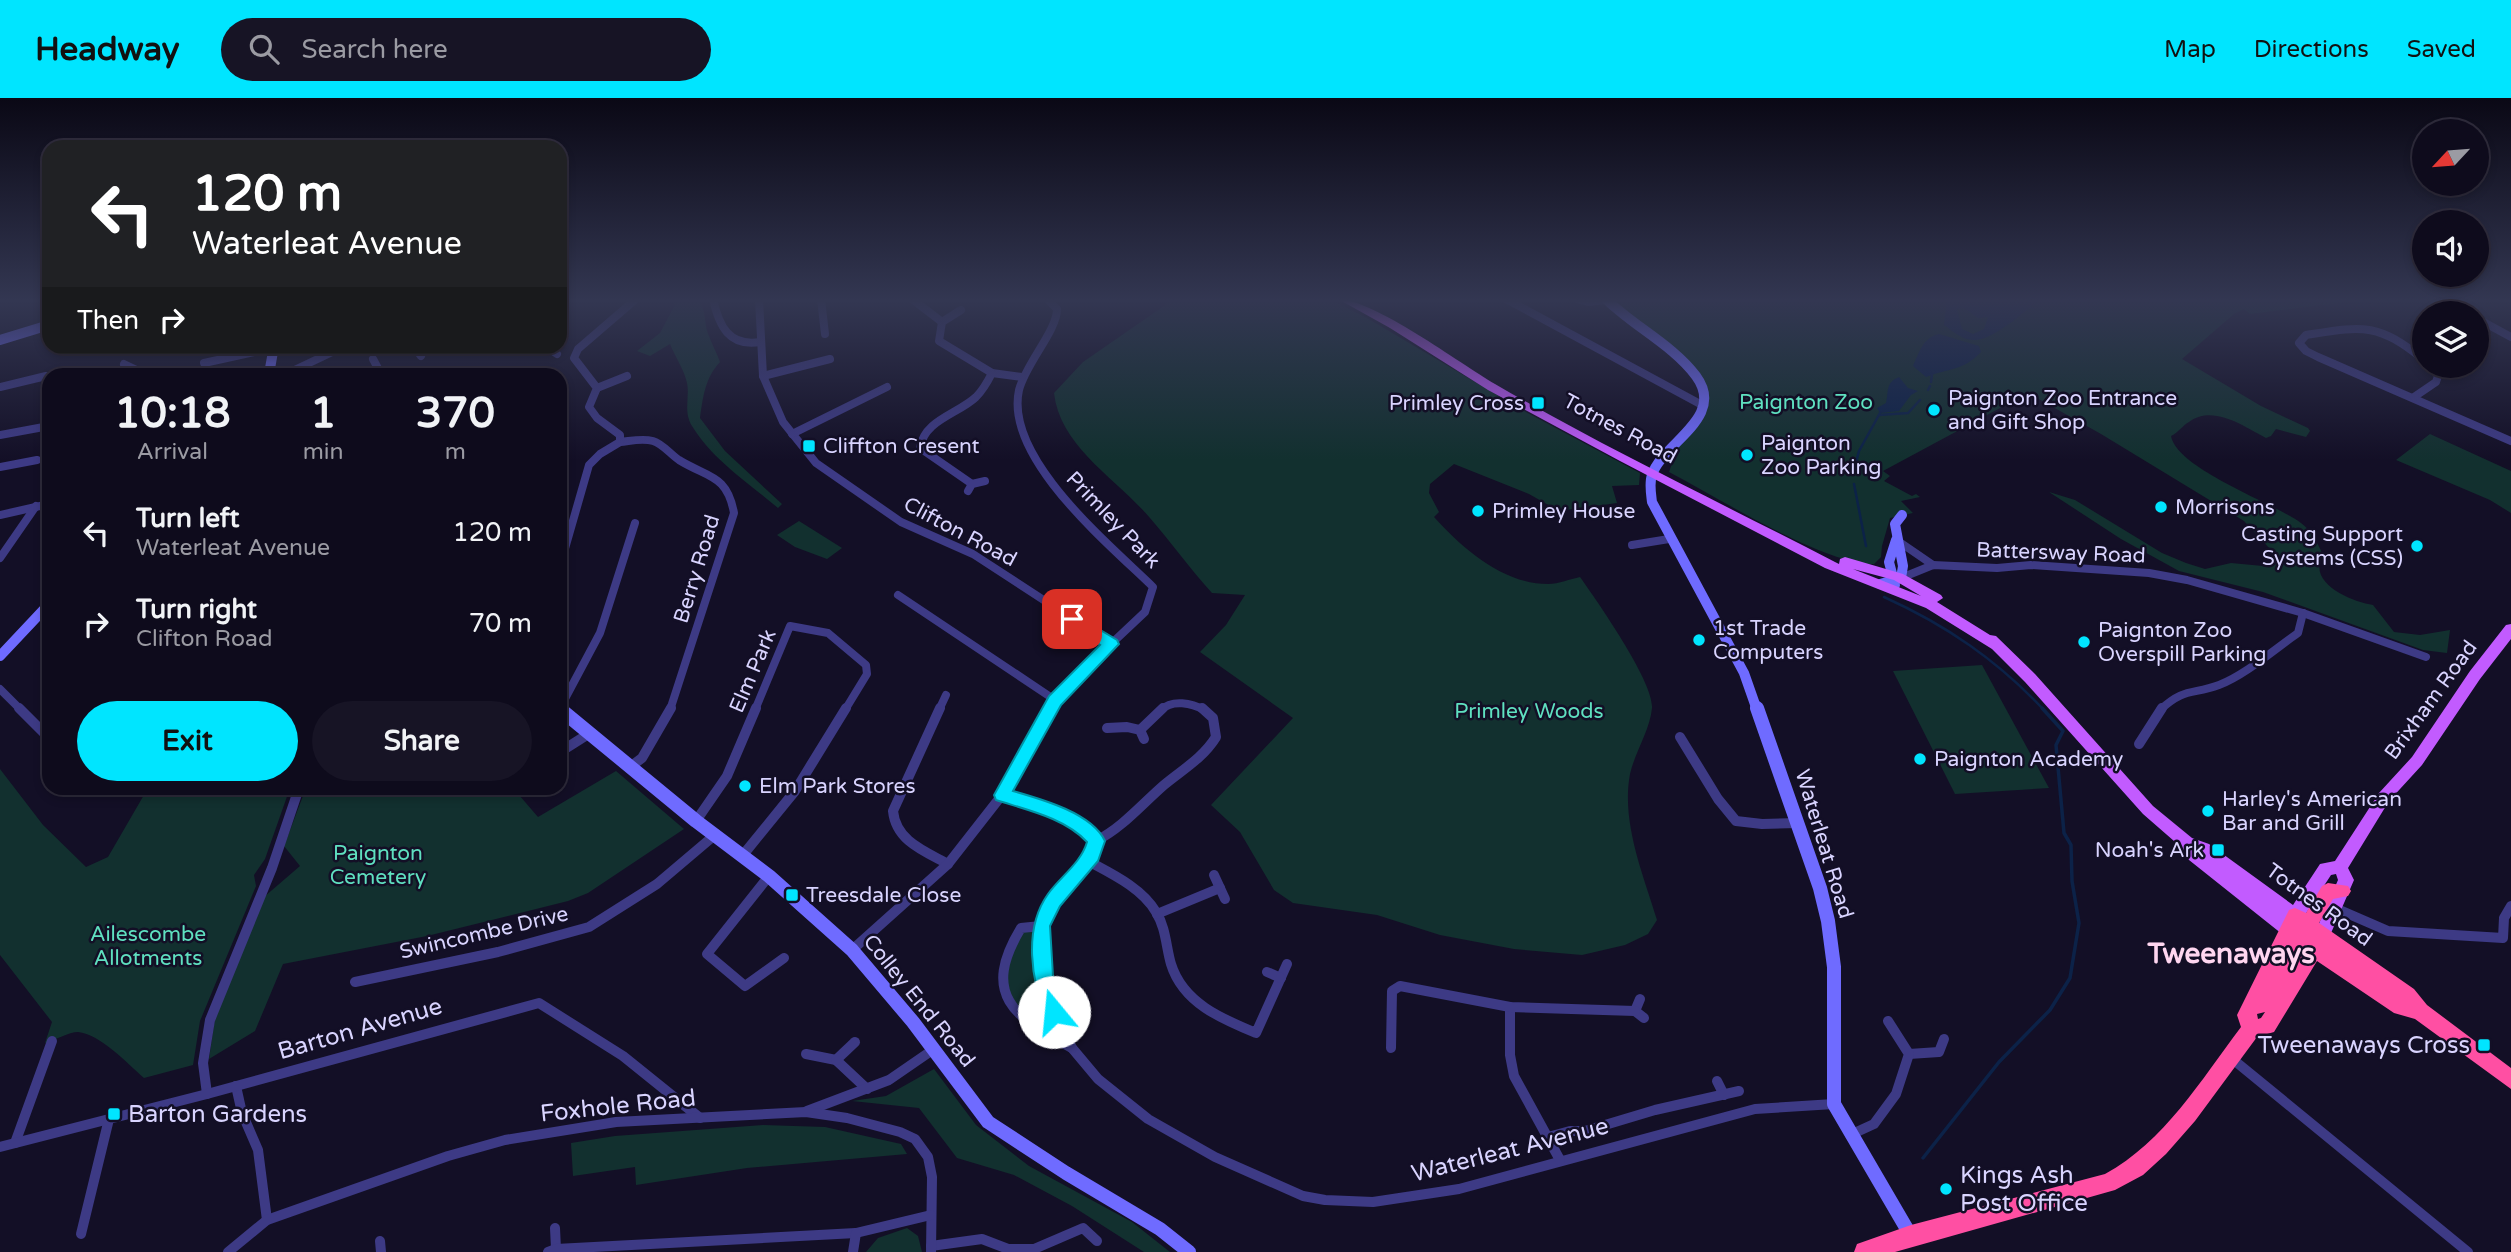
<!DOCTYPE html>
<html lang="en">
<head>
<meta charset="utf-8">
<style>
  body { margin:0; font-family:"Varela Round",sans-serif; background:#171425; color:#f1f3f6; height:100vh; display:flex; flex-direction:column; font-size:26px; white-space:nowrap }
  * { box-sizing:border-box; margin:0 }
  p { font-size:23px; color:#9b9ba3 }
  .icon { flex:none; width:38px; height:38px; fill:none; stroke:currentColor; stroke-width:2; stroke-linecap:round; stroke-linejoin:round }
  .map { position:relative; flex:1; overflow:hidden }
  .drawer { position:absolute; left:42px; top:270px; width:525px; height:427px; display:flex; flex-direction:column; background:#0e0b1c; border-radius:21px; box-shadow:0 4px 10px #0003,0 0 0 2px #2e2b3b }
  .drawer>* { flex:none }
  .hud { position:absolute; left:42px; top:42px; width:525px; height:214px; border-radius:21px; box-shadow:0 4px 10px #0003,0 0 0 2px #2e2b3b; background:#202124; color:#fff; overflow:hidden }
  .needle { width:46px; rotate:244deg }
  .controls { position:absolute; left:2412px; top:21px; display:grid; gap:14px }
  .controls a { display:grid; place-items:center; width:77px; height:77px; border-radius:50%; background:#0e0b1c; box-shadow:0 4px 10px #0003,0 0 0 2px #2e2b3b; font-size:35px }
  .pin { position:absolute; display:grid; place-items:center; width:60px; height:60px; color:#fff; margin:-30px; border-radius:14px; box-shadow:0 4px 10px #0006 }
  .me { position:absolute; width:77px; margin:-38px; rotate:343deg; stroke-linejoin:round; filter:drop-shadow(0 0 5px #0008) }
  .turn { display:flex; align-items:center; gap:24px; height:147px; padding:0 35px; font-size:32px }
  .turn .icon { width:91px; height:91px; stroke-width:2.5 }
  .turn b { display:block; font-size:49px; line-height:60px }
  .then { display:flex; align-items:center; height:66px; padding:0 35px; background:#0003; gap:14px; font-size:26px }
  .eta { display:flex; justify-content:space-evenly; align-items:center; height:119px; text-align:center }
  .eta b { font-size:42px; font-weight:800; line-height:49px }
  .cta { display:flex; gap:14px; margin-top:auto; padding:14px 35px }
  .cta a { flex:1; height:80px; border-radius:42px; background:#00e5ff; color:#111; font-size:28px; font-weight:800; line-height:80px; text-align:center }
  .cta a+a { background:#171425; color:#f1f3f6 }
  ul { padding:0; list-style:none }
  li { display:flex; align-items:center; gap:21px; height:91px; padding:0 35px }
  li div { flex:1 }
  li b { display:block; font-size:26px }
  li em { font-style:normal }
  header { display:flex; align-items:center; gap:42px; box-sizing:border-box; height:98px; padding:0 35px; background:#00e5ff; color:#111 }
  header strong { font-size:33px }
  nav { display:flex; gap:38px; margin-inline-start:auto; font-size:24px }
  .search { width:490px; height:63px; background:#171425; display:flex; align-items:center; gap:18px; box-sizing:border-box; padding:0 24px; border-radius:38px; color:#9b9ba3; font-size:26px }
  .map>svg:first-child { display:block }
  .green { fill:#12302f }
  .water { fill:#0c2248; fill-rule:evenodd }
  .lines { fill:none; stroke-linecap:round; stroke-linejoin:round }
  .stream-far1 { stroke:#0c2248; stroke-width:2.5 }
  .stream { stroke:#0c2248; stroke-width:3.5 }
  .street-far1 { stroke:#3d3a85; stroke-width:8 }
  .street { stroke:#3d3a85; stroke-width:10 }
  .secondary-far1 { stroke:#6f6bff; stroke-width:10 }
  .secondary { stroke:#6f6bff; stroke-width:14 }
  .primary { fill:#c25bff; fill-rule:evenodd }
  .highway { fill:#ff4fa3; fill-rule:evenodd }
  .route { fill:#00e5ff; stroke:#0095a6; stroke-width:2 }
  .poi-dot { fill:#00e5ff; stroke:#130f26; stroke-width:2.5 }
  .labels { text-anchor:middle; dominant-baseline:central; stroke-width:5; stroke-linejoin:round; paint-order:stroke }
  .poi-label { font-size:21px; fill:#d9d4ff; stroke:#130f26; text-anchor:start }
  .park-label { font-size:21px; fill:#5fe0c0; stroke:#130f26 }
  .street-label { font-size:21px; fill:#d9d4ff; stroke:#130f26 }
  .near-street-label { font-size:24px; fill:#d9d4ff; stroke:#130f26 }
  .near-poi-label { font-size:24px; fill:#d9d4ff; stroke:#130f26; text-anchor:start }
  .district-label { font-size:28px; font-weight:bold; fill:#ffd6f0; stroke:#130f26 }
</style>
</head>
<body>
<header>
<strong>Headway</strong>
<div class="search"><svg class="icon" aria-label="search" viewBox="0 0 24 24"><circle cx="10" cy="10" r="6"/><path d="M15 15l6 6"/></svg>Search here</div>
<nav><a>Map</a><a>Directions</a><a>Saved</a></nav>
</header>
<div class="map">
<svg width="2511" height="1154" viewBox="0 0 2511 1154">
  <rect width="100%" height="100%" fill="#130f26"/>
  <g class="green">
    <path d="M678 201H698C708 216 703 224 709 238 712 247 717 255 720 264 705 280 703 299 700 320L725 353 782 406 778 410C747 384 713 362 692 328 683 313 690 299 687 285 684 271 675 259 670 246L650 258 637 253 660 235Z"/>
    <path d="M1174 201H1329L1367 220 1524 313 1640 375 1639 387 1612 388 1617 405 1559 413 1529 396 1454 366 1430 386 1429 395 1439 414 1434 419C1463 451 1503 486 1548 486 1559 486 1570 481 1580 479 1597 503 1654 584 1652 610 1650 632 1635 654 1630 676 1621 724 1643 776 1657 822L1648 836 1625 847 1582 857 1514 851 1440 837 1377 817 1293 805 1274 792 1240 734 1211 707 1293 620 1200 554 1226 527 1245 497 1212 495C1190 471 1171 444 1150 420 1117 381 1060 349 1054 295L1083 264Z"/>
    <path d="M1606 201H2369L2250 216 2244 211 2234 216 2182 261 2261 308 2308 330 2310 333 2306 339 2276 331 2271 338 2266 340C2244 329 2214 306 2189 324 2182 328 2179 334 2171 338 2177 371 2274 405 2301 425 2312 433 2318 446 2323 457 2306 485 2352 504 2373 507L2394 534 2420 537 2450 532 2447 555 2423 552 2263 494 2179 473 2121 441 2049 394 2075 402 2162 455 2186 465 2205 471 2231 465 2263 468 2274 459 2270 451 2244 423 2101 336 2028 295 1883 373 1890 378 1884 383 1912 398 1916 396 1920 399 1901 403 1913 415 1890 420 1882 448 1881 459 1874 466C1822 466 1719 400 1669 374L1680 342 1698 323 1701 283Z"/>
    <polygon points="2430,336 2511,373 2511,415 2490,402 2396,362"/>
    <polygon points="799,423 842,450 827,461 795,449 777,437"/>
    <polygon points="1982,567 2049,690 1955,696 1893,573"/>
    <path d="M0 671 43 727 86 769 108 759 148 690H290L265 761 254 777 256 788 200 923 193 967 144 980C128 966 100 936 78 934 69 934 55 942 45 945L52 924 0 857Z"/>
    <polygon points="616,673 684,731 588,795 568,803 427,838 283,866 255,933 209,961 215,920 264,799 300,768 284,748 306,690 513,690 538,719"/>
    <polygon points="1041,828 1043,878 1072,950 1019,919 1001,871 1021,830"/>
    <polygon points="934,971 976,1027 1029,1068 1132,1124 1170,1154 1144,1154 1072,1108 1014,1077 957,1060 919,1010 852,1003 886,998"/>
    <polygon points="763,1027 825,1029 901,1046 907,1056 747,1070 636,1087 635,1069 573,1078 571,1045 615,1038"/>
    <polygon points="907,1130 918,1138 922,1154 866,1154 878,1140"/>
  </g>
  <g class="water">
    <path d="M1947 201H2039C2026 213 1991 244 1973 242 1962 242 1953 233 1944 227ZM1963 209 1978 220 1988 219 1984 231 1973 236 1962 231 1957 211Z"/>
    <path d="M1939 236 1979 248 1981 254C1963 273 1949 270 1926 279L1913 268C1919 255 1923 239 1939 236Z"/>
    <path d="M1899 279 1908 290 1918 293 1911 297 1899 313 1880 315 1877 310 1886 305C1889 293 1885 285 1899 279Z"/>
  </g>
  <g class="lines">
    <g class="stream-far1">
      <polyline points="1931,284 1932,276"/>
      <polyline points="1928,292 1930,288"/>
      <polyline points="1879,317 1908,315 1920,302"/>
      <polyline points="1854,372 1859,353 1880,315"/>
      <polyline points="1854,386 1866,448"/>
      <path d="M1884 499C1946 527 1997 562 2044 612"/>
    </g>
    <polyline class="stream" points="1923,1060 1999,964 2050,912 2070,880 2079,825 2072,783 2071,747 2064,735 2056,647 2063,633 2042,610"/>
    <g class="street-far1">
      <path d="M713 201C719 228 729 249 760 244"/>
      <polyline points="759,201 763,278 783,324 816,365 901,424 973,456 1111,546 1055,602 1050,612"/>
      <polyline points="821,201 825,236"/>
      <polyline points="912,201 942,224"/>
      <path d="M1047 201 1057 211C1057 233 1026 265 1019 292 1004 360 1109 446 1153 489L1145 514 1111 546"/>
      <polyline points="1506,201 1702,307"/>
      <polyline points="1577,201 1589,204 1607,202"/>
      <polyline points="2447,201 2468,215"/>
      <polyline points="961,212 942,224 939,243 992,275 1022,279"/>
      <polyline points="2476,220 2511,239"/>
      <polyline points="489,248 493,252"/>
      <polyline points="545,248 557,256"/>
      <polyline points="415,250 421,258"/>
      <polyline points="373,261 381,276"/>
      <path d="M2424 262C2377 224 2363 228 2306 237L2299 245 2306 253 2318 259 2511 343"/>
      <polyline points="204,265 273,250"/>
      <polyline points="124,266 145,276"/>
      <polyline points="286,276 345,248"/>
      <polyline points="763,278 830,261"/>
      <polyline points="0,289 46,278"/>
      <polyline points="597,290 627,278"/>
      <polyline points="2414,299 2436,284 2438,278 2431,268"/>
      <polyline points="792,336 887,289"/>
      <polyline points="0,337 49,328"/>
      <path d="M620 344C631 343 642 340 653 343 663 346 670 356 679 362 708 380 727 376 734 415L670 612"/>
      <polyline points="0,369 37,362"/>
      <path d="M972 386 920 350C924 322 958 316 976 299 983 292 988 283 992 275"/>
      <polyline points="968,393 972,386 985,383"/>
      <polyline points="0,417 49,406"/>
      <polyline points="1898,443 1933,467"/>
      <polyline points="1632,447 1669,441"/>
      <polyline points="0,460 36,408"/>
      <polyline points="560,468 589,367 600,356 620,344 620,337 597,320 589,309 597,290 574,260 578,251 636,201"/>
      <polyline points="1901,480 1933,467 1997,470 2031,467 2149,475 2187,482 2303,515 2426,559"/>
      <polyline points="898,497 1055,602"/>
      <polyline points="0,591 21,612"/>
      <polyline points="560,610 600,535 635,425"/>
      <polyline points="755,612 790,528 828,535 866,567 867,576 845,612"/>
      <polyline points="939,612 946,597"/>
      <path d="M1161 612C1172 601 1192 605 1204 612"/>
      <path d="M2160 612C2185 589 2192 597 2219 587 2245 577 2275 551 2298 535L2303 515"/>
    </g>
    <g class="street">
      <polyline points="19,610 49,640"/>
      <path d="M940 610 893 713C896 743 924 753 948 766"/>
      <polyline points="1107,630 1127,629 1140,632 1144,641"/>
      <polyline points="1140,632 1163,610"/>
      <polyline points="1680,639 1718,701 1736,723 1762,726 1798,725"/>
      <polyline points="2139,646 2162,610"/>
      <polyline points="560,654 590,635"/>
      <polyline points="630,669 642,660 671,610"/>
      <path d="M1002 697C1034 705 1076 715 1096 743L1092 757 1053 803 1041 828 1043 878 1054 914 1072 950 1098 981 1148 1021 1215 1059 1303 1098 1325 1102 1373 1104 1459 1091 1755 1011 1834 1006"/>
      <polyline points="696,723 727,678 756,610"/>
      <path d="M1096 743C1123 729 1141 707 1164 687 1182 672 1203 660 1216 639L1213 620 1202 610"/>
      <polyline points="743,757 795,693 846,610"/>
      <path d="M1088 763C1112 776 1142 790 1156 814 1166 830 1166 849 1171 866 1183 905 1222 921 1256 935L1287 866"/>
      <polyline points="1214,777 1225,801"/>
      <polyline points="769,778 707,856 745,888 784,860"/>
      <polyline points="2335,810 2388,833 2503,840 2504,820 2511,808"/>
      <polyline points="1157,816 1220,790"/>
      <path d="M1041 828 1021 830C981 896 1013 919 1072 950"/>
      <polyline points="852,852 948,766 1002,697 1051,610"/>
      <polyline points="1267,874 1281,880"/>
      <polyline points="355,884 498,854 589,829 657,786 716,736"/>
      <polyline points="1640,901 1635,913 1644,920"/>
      <polyline points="1510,909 1510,957 1514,978 1560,1062"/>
      <polyline points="1391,950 1392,893 1400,888 1510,909 1635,913"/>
      <polyline points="806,956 836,962 867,991"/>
      <polyline points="1909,956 1939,954 1944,941"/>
      <polyline points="2230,959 2468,1154"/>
      <polyline points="836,962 855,944"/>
      <polyline points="1717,983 1724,997"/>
      <polyline points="236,988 242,1015 258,1052 267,1122"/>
      <polyline points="207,996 203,965 210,922 272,770 299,690"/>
      <polyline points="807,1013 889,982 934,951"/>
      <polyline points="1850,1037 1874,1026 1896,996 1909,956 1888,923"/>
      <polyline points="1548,1039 1570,1033 1585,1033 1655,1012 1739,993"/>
      <polyline points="15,1045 52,943"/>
      <polyline points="0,1049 207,996 539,905 623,958 700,1020"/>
      <polyline points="555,1130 556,1151"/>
      <polyline points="81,1136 109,1021"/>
      <polyline points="380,1143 381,1154"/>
      <polyline points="931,1148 982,1141 1008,1151 1034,1151 1083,1130 1097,1143"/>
      <polyline points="228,1154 267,1122 448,1058 505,1042 616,1024 806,1014 847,1020 900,1034 915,1041 928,1059 932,1079 931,1154"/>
      <polyline points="548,1154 556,1151 856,1135 931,1117"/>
      <polyline points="853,1154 856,1135"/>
    </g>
    <g class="secondary-far1">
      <path d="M1606 201C1633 228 1673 247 1696 278 1727 320 1662 345 1652 377 1649 385 1651 396 1652 404L1744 575 1757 612"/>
      <polyline points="0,242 49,227"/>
      <polyline points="269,276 274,248"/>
      <polyline points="1880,486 1901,480 1903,468 1895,426 1902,417"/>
      <polyline points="1895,487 1889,464 1896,442"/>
      <polyline points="0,558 49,506"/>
    </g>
    <g class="secondary">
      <polyline points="1757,610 1820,790 1828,823 1834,869 1834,1006 1911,1138"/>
      <polyline points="560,611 696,723 769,778 852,852 913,924 988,1024 1066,1075 1160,1131 1189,1154"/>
    </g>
    <path class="primary" d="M1338 201C1373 201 1461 266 1495 286 1605 350 1721 405 1835 464L1839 466 1840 461 1845 459 1903 476 1941 497 1943 500 1937 504 1990 537 1996 538 2035 576 2153 708 2192 740 2209 746 2293 807 2320 766 2335 763 2379 695 2412 659 2470 573 2506 527 2511 526V541L2480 581 2422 667 2389 703 2348 770 2354 782 2328 842 2322 844 2316 842 2314 837 2338 782 2336 776 2331 777 2301 823 2295 825 2290 823 2296 831 2294 836 2288 838 2282 836 2189 762 2182 750 2143 716 2025 584 1992 551 1926 510 1825 470 1620 363 1488 292 1390 230ZM1853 471 1894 482 1921 498Z"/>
    <path class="highway" d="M2328 785 2348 788 2351 793 2348 798 2333 801 2319 825 2414 891 2427 907 2511 970V991L2415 921 2394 915 2317 863 2274 934 2257 939 2195 1023 2166 1056 2143 1077 2115 1092 1895 1154H1854L1857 1146 1911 1127 2105 1076C2164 1044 2201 982 2241 929L2237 917 2289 812 2295 810 2306 815 2322 788ZM2265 914 2261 920 2258 921 2257 916Z"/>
  </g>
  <linearGradient id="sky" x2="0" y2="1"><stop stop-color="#0a0815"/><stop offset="0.56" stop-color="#333752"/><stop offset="1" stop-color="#333752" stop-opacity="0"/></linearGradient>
  <rect width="2511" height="362" fill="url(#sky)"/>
  <path class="route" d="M1072 515 1117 542 1119 546 1061 607 1013 693C1041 701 1092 715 1105 743L1098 763 1060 808 1050 828 1053 878 1064 914 1061 921 1054 923 1047 921C1031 883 1023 831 1048 796 1060 779 1081 765 1087 744 1065 720 1027 712 996 702L994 697 1049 598 1100 547 1067 525 1064 521 1067 517Z"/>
  <g class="poi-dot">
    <rect x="1531" y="298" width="14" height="14" rx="3.5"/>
    <circle cx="1934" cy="312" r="7"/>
    <rect x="802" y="341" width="14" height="14" rx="3.5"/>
    <circle cx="1747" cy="357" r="7"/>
    <circle cx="2161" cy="409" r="7"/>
    <circle cx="1478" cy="413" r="7"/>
    <circle cx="2417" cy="448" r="7"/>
    <circle cx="1699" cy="542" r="7"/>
    <circle cx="2084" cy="544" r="7"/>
    <circle cx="1920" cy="661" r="7"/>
    <circle cx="745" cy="688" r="7"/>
    <circle cx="2208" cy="713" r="7"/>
    <rect x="2211" y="745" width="14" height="14" rx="3.5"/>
    <rect x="785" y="790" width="14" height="14" rx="3.5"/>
    <rect x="2477" y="940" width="14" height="14" rx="3.5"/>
    <rect x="107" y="1009" width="14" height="14" rx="3.5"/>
    <circle cx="1946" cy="1091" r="7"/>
  </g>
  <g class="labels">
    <g class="poi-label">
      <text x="1948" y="300">Paignton Zoo Entrance<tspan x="1948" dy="24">and Gift Shop</tspan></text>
      <text x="1524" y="305" text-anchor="end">Primley Cross</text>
      <text x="1761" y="345">Paignton<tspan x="1761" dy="24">Zoo Parking</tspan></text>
      <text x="823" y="348">Cliffton Cresent</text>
      <text x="2175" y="409">Morrisons</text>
      <text x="1492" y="413">Primley House</text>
      <text x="2403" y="436" text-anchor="end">Casting Support<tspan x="2403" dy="24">Systems (CSS)</tspan></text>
      <text x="1713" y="530">1st Trade<tspan x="1713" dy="24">Computers</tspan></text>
      <text x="2098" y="532">Paignton Zoo<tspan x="2098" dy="24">Overspill Parking</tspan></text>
      <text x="1934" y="661">Paignton Academy</text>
      <text x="759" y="688">Elm Park Stores</text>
      <text x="2222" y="701">Harley's American<tspan x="2222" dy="24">Bar and Grill</tspan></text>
      <text x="2204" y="752" text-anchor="end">Noah's Ark</text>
      <text x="806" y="797">Treesdale Close</text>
    </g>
    <g class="park-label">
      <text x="1806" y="304">Paignton Zoo</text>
      <text x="1529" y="613">Primley Woods</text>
      <text x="378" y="755">Paignton<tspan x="378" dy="24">Cemetery</tspan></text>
      <text x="148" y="836">Ailescombe<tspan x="148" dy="24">Allotments</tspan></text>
    </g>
    <g class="street-label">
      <text transform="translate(1620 331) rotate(28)">Totnes Road</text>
      <text transform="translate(1113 422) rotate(46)">Primley Park</text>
      <text transform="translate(960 434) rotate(28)">Clifton Road</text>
      <text transform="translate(2061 455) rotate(2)">Battersway Road</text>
      <text transform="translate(697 471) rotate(-73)">Berry Road</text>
      <text transform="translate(753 573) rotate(-67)">Elm Park</text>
      <text transform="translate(2431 602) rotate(-54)">Brixham Road</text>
      <text transform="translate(1824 746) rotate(73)">Waterleat Road</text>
      <text transform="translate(2319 807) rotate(36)">Totnes Road</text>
      <text transform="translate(484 835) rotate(-13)">Swincombe Drive</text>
      <text transform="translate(919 903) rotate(51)">Colley End Road</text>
    </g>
    <g class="near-street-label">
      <text transform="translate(360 931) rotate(-16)">Barton Avenue</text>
      <text transform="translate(618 1008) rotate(-6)">Foxhole Road</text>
      <text transform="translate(1510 1052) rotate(-14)">Waterleat Avenue</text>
    </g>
    <g class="near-poi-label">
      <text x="2470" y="947" text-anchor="end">Tweenaways Cross</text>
      <text x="128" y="1016">Barton Gardens</text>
      <text x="1960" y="1077">Kings Ash<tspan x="1960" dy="28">Post Office</tspan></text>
    </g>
    <g class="district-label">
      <text x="2231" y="856">Tweenaways</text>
    </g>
  </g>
</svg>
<div class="controls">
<a><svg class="needle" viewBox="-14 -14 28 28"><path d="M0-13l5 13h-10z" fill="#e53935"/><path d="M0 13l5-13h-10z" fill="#9b9ba3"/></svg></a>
<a><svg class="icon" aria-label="sound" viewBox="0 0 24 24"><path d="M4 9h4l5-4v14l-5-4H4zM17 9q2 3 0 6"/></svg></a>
<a><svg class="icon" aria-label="layers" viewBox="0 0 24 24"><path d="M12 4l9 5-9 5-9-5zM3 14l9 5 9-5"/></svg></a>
</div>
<div class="pin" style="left:1072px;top:521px;background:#d93025"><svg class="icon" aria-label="arrive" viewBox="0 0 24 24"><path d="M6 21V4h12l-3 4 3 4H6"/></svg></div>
<svg class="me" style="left:1054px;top:914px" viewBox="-20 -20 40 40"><circle r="19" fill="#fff"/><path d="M0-13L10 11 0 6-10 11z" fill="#00e5ff"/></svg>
<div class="hud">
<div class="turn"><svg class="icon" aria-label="left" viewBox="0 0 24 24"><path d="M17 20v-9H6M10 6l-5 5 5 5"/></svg><div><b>120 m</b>Waterleat Avenue</div></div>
<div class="then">Then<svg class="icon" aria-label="right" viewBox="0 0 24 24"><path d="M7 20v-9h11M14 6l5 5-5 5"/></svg></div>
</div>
<section class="drawer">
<div class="eta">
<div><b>10:18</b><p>Arrival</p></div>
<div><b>1</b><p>min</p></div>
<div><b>370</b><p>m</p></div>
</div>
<ul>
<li><svg class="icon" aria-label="left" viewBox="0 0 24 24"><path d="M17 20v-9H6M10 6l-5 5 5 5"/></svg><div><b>Turn left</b><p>Waterleat Avenue</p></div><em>120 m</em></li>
<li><svg class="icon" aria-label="right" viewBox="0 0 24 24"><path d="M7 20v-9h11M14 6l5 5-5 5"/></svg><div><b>Turn right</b><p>Clifton Road</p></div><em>70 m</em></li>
</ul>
<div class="cta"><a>Exit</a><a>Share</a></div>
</section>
</div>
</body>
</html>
